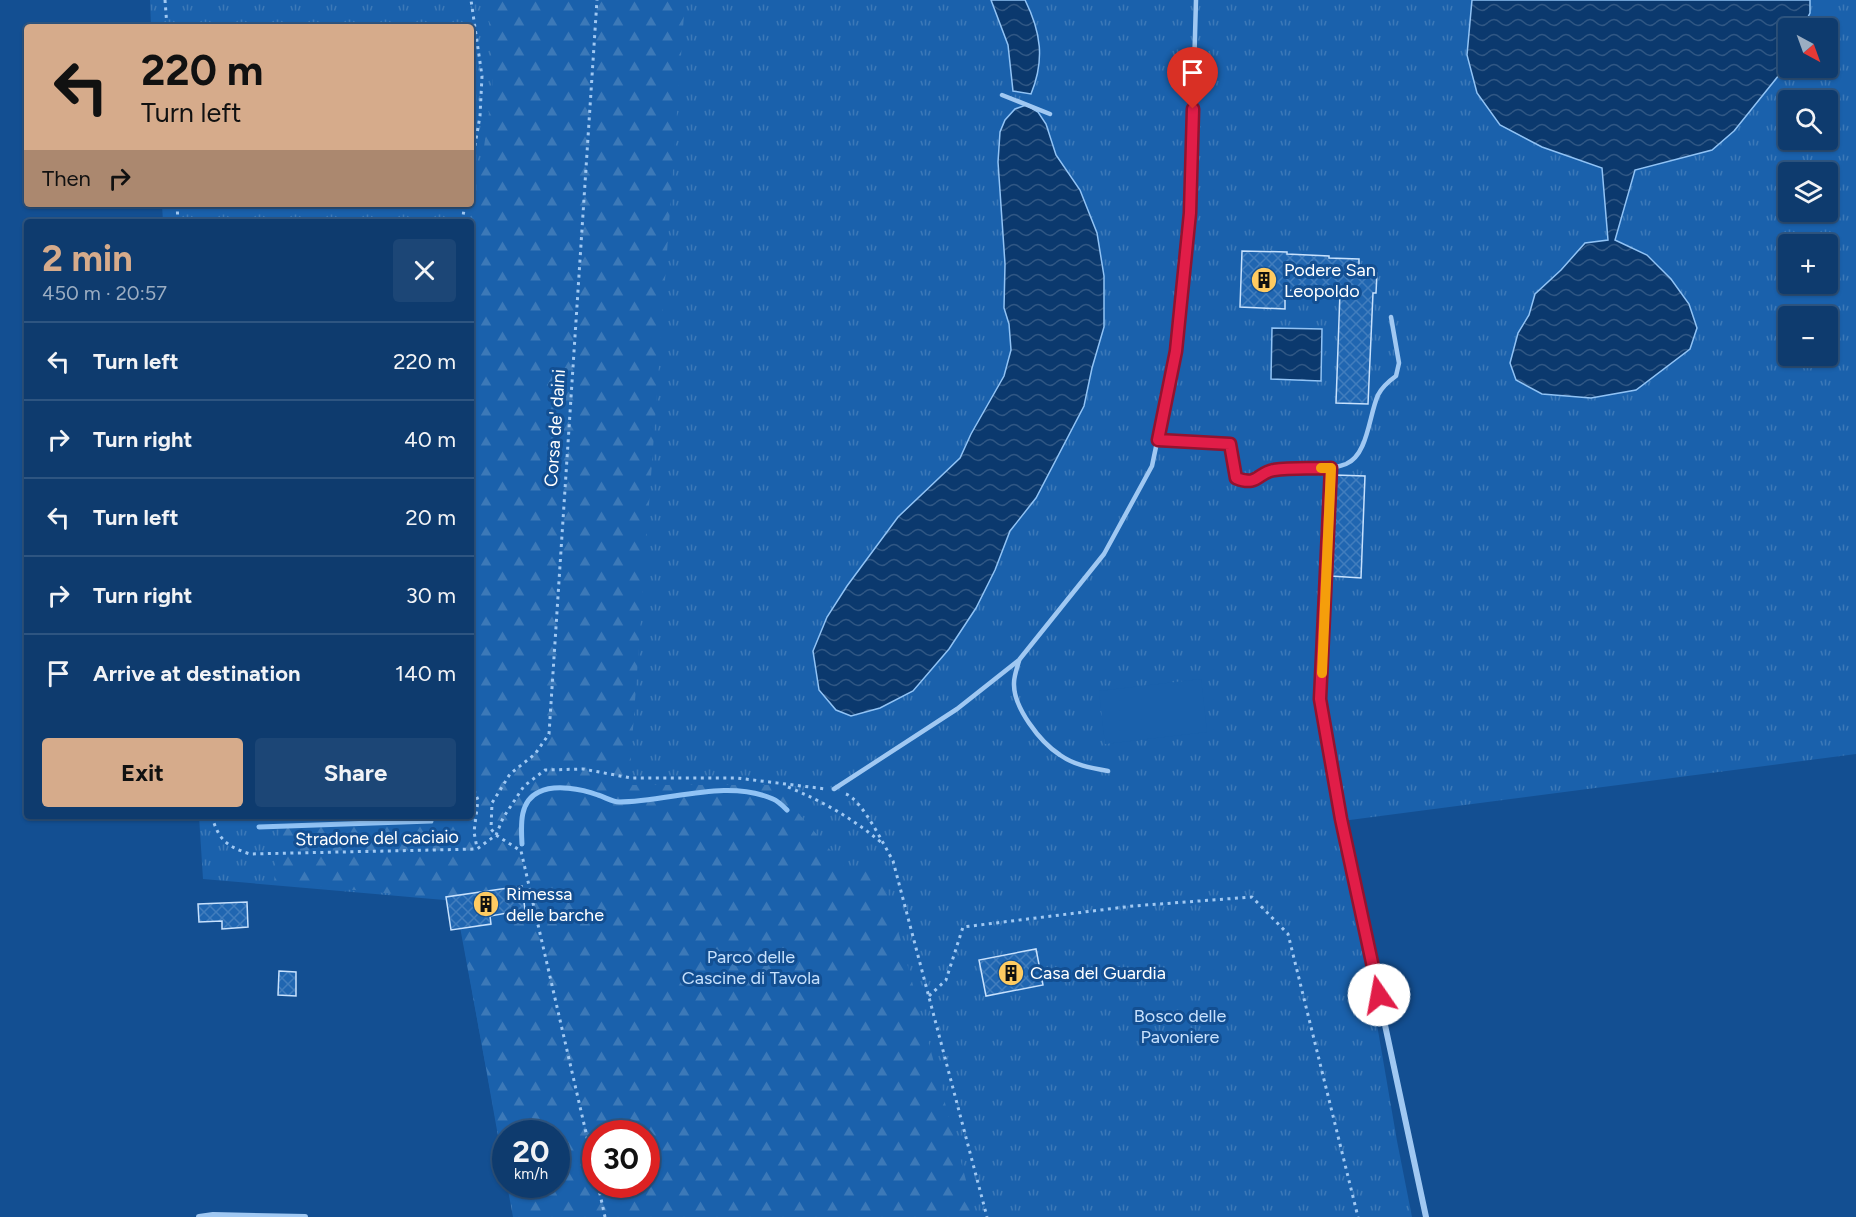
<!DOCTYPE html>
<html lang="en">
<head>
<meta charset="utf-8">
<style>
  body { margin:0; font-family:Figtree,sans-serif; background:#1c4676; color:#f1f3f6; height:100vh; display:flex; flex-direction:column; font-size:22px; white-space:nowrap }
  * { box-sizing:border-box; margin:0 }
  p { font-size:20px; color:#9badc2 }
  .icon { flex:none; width:33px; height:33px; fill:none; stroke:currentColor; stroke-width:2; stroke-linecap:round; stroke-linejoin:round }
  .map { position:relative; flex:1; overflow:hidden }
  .panel { position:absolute; left:24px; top:219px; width:450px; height:600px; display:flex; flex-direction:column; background:#0e3b6e; border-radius:6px; box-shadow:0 2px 4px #0004,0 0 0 2px #2e5581 }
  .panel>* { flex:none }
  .guide { position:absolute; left:24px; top:24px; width:450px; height:183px; border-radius:6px; box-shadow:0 2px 4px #0004,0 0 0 2px #2e5581; background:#d6ab8b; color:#111; overflow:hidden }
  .needle { width:39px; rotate:139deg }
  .fabs { position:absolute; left:1778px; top:18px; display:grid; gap:12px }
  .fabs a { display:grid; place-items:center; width:60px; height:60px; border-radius:6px; background:#0e3b6e; box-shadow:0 2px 4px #0004,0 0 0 2px #2e5581; font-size:30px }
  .speed { position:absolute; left:492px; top:1120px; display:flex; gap:12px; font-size:30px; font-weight:700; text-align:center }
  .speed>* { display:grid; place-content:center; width:78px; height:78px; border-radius:50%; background:#0e3b6e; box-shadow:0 2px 4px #0004,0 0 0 2px #2e5581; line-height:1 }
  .speed small { font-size:15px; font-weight:400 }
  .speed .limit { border:9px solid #d22; background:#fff; color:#111 }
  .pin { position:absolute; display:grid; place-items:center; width:51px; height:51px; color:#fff; margin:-62px -26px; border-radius:50% 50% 50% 0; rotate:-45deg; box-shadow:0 0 6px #0007 }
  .pin .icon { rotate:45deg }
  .me { position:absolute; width:66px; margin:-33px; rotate:348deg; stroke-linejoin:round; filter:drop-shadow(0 0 4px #0008) }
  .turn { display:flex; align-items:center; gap:21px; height:126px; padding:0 18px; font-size:27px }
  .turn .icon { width:78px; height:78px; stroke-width:2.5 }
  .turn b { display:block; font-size:42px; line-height:51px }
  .then { display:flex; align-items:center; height:57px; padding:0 18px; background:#0003; gap:12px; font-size:22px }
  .round { display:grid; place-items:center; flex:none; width:63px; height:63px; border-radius:6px; background:#1c4676 }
  .headline { display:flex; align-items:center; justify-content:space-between; height:102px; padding:0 18px }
  h1 { font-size:36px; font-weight:700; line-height:45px; color:#d6ab8b }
  .primary-button { display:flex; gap:12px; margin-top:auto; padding:12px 18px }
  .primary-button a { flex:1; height:69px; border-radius:6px; background:#d6ab8b; color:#111; font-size:24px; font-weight:700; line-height:69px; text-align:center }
  .primary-button a+a { background:#1c4676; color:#f1f3f6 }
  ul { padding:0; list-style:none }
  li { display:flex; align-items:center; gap:18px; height:78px; padding:0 18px; border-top:2px solid #2e5581 }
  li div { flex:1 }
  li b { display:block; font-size:22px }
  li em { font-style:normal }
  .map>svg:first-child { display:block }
  .grass { fill:url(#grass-tufts); fill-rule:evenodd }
  .forest { fill:url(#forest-firs); fill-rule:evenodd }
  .pitch { fill:#1a61ac }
  .water { fill:url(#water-waves); stroke:#91c3f5; stroke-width:1.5 }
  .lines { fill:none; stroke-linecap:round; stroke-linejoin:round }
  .stream { stroke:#91c3f5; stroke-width:5 }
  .building { fill:url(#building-cross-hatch); stroke:#c7e1fd; stroke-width:1.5 }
  .path { stroke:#a0c8f2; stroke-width:3; stroke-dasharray:3 4.5; stroke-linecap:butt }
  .lane { stroke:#a0c8f2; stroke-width:4.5 }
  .street { stroke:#a0c8f2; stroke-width:6 }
  .route-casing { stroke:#92132f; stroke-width:15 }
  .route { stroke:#e11d48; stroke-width:10 }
  .slow { stroke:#f59e0b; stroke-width:10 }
  .labels { text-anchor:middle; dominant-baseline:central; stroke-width:6; stroke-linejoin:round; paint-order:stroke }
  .poi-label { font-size:18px; fill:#fff; stroke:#134f92; text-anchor:start }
  .street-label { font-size:18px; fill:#fff; stroke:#134f92 }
  .park-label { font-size:18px; fill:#c7e1fd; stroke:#134f92 }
</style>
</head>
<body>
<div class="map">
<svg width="1856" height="1217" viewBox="0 0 1856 1217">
  <defs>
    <pattern id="grass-tufts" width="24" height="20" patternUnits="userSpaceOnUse" patternTransform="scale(1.5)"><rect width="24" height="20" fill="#1a61ac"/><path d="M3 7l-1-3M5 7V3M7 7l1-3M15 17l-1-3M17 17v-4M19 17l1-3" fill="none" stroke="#3c79b8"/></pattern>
    <pattern id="forest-firs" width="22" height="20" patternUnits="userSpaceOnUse" patternTransform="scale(1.5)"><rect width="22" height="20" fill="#1a61ac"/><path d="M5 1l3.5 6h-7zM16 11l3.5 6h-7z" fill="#3c79b8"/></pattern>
    <pattern id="water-waves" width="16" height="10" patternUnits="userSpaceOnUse" patternTransform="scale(1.5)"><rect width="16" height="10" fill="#0b396e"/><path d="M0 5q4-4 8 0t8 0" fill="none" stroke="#305784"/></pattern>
    <pattern id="building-cross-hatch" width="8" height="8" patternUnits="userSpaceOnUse" patternTransform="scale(1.5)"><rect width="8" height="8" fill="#2066b1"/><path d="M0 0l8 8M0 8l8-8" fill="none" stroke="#417dbd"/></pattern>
  </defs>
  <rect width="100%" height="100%" fill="#134f92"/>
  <path class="grass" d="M150 0H1856V754L1342 821 1397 1141 1412 1217H513L507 1185H556V1134H506L505 1175 456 901 203 879 199 816H471V222H163L162 204H471V27H151ZM1788 28H1827V68H1788ZM1788 100H1827V140H1788ZM1788 172H1827V212H1788ZM1788 244H1827V284H1788ZM1788 316H1827V356H1788ZM596 1134H646V1185H596Z"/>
  <path class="forest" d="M488 0H685L629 785H774L844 866 872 868 889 897 976 1217H514L508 1185H556V1134H506L505 1170 455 900 274 882 280 822 319 816H471L473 759 471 751V236L493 85ZM596 1134H646V1185H596Z"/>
  <polygon class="pitch" points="1201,679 1207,732 1105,744 1099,691"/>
  <g class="water">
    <path d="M991 0H1025C1041 32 1045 60 1031 94L1013 91 1008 45Z"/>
    <polygon points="1472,0 1810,0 1810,13 1802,28 1788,28 1788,57 1779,75 1734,131 1712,150 1635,170 1615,240 1647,255 1671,279 1689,304 1697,328 1690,349 1636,390 1591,398 1542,394 1516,380 1510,363 1518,333 1529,315 1535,294 1561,270 1585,243 1608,240 1602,168 1542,147 1500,125 1477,93 1467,55"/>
    <polygon points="1026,105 1038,112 1046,124 1056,155 1080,190 1097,233 1104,276 1104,327 1092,368 1084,406 1036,498 1010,531 995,570 976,608 949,649 913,691 880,708 851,716 836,710 819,690 813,651 827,617 847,586 898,517 960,458 971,434 1004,376 1011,350 1009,324 1004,308 1005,264 998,162 1000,132 1005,120 1015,109"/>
    <polygon points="1272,328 1322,329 1321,381 1271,379"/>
  </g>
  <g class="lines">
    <g class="stream">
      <polyline points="259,827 431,821"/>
      <path d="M522 844C521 826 519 801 539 792 555 784 582 789 598 795 605 797 612 802 619 802 669 802 725 778 773 799 778 801 783 806 787 810"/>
    </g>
  </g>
  <g class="building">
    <polygon points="1242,251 1287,252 1287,254 1329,256 1329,258 1359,259 1359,272 1377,273 1376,293 1373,293 1368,404 1336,403 1340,292 1285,290 1285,309 1240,307"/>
    <polygon points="1335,475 1365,476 1361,578 1331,576"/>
    <polygon points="522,886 525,910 490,916 491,924 451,930 446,897"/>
    <polygon points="247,902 248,927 222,929 222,921 199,922 198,904"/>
    <polygon points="1036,949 1043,985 986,996 979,960"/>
    <polygon points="279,971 296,972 296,996 278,995"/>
  </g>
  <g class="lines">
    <g class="path">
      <polyline points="165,0 167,27"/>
      <polyline points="471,168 480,116 482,76 471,0"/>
      <polyline points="177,204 178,222"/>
      <polyline points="462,222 465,204"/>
      <polyline points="471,783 478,800 474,832 477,848"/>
      <path d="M788 787C824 802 852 818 882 843"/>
      <path d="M846 794C862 800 884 845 893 861L987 1217"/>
      <path d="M212 816C218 840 228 847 250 854L477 849 496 835 503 818 524 786 545 770 583 769 631 778H737L826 789"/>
      <polyline points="929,996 946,980 963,927 1133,906 1252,897 1288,934 1358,1217"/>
      <polyline points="596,1176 521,851 496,835 491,829 492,803 510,774 535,754 549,734 597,0"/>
      <polyline points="598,1185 605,1217"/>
    </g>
    <g class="lane">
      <polyline points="1002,95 1050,114"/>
      <path d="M1158 440 1230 444 1236 478C1259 487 1260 470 1278 469 1300 469 1325 472 1346 464 1368 455 1369 415 1378 395 1382 387 1389 381 1396 376L1399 363 1391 317"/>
      <polyline points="1331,468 1320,699 1341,819"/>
      <path d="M1019 661C1017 668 1014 676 1014 683 1013 707 1040 742 1060 755 1074 765 1091 768 1108 771"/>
      <polyline points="834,789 957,709 1019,660 1104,554 1152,466 1176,351 1190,213 1196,0"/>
    </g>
    <g class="street">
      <polyline points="1341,819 1426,1217"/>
      <polyline points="199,1217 213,1215 305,1217"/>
    </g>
  </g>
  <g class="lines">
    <g class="route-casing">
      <path id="route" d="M1193 109 1190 213 1176 351 1158 440 1230 444 1236 478C1258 487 1258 472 1274 470 1293 467 1313 469 1331 468L1320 699 1341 819 1379 995"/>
    </g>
    <use href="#route" class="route"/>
    <polyline class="slow" points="1321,468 1331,468 1322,673"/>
  </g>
  <defs>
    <g id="building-disc" transform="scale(1.35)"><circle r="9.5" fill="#ffcb61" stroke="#134f92"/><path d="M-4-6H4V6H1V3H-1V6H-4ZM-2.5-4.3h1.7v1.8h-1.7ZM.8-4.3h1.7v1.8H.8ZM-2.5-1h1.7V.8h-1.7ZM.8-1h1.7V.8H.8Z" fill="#111"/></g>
  </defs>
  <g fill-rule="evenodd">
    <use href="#building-disc" x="1264" y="280"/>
    <use href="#building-disc" x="486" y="904"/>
    <use href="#building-disc" x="1011" y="973"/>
  </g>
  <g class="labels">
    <g class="poi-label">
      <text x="1284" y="270">Podere San<tspan x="1284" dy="21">Leopoldo</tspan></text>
      <text x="506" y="894">Rimessa<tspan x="506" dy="21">delle barche</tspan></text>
      <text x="1030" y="973">Casa del Guardia</text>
    </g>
    <g class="street-label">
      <text transform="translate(555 428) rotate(-86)">Corsa de' daini</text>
      <text transform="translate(377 838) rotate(-1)">Stradone del caciaio</text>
    </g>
    <g class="park-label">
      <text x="751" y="957">Parco delle<tspan x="751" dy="21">Cascine di Tavola</tspan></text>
      <text x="1180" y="1016">Bosco delle<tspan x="1180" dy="21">Pavoniere</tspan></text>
    </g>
  </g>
</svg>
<div class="fabs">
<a><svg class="needle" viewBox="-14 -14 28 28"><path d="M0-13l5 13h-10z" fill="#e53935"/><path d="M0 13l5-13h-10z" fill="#9badc2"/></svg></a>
<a><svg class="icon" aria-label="search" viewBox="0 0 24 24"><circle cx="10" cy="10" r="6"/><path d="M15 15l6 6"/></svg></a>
<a><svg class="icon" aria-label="layers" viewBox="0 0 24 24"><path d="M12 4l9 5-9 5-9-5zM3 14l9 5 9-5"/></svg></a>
<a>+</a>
<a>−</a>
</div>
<div class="speed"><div>20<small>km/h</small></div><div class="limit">30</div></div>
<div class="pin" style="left:1193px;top:109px;background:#d93025"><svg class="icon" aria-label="arrive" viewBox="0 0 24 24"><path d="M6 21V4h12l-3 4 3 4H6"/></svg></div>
<svg class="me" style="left:1379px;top:995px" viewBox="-20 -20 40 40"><circle r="19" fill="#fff"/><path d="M0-13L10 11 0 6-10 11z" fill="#e11d48"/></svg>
<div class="guide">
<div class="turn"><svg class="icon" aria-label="left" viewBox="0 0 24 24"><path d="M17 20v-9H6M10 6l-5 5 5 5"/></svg><div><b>220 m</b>Turn left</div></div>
<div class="then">Then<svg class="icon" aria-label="right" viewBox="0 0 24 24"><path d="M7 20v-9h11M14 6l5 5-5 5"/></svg></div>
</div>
<section class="panel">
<div class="headline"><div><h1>2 min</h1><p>450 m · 20:57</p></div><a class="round"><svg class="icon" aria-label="close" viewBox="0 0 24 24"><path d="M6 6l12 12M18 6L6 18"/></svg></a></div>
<ul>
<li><svg class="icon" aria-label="left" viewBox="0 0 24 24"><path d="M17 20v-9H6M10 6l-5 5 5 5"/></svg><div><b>Turn left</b></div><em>220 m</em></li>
<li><svg class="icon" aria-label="right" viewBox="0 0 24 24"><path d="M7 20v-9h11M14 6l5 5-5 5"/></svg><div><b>Turn right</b></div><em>40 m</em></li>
<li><svg class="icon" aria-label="left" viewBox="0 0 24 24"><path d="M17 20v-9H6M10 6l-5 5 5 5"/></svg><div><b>Turn left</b></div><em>20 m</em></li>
<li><svg class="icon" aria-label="right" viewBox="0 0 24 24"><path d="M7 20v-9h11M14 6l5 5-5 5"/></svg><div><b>Turn right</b></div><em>30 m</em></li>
<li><svg class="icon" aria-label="arrive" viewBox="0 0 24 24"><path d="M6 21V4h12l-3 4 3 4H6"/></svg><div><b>Arrive at destination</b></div><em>140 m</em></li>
</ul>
<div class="primary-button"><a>Exit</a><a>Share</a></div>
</section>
</div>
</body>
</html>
